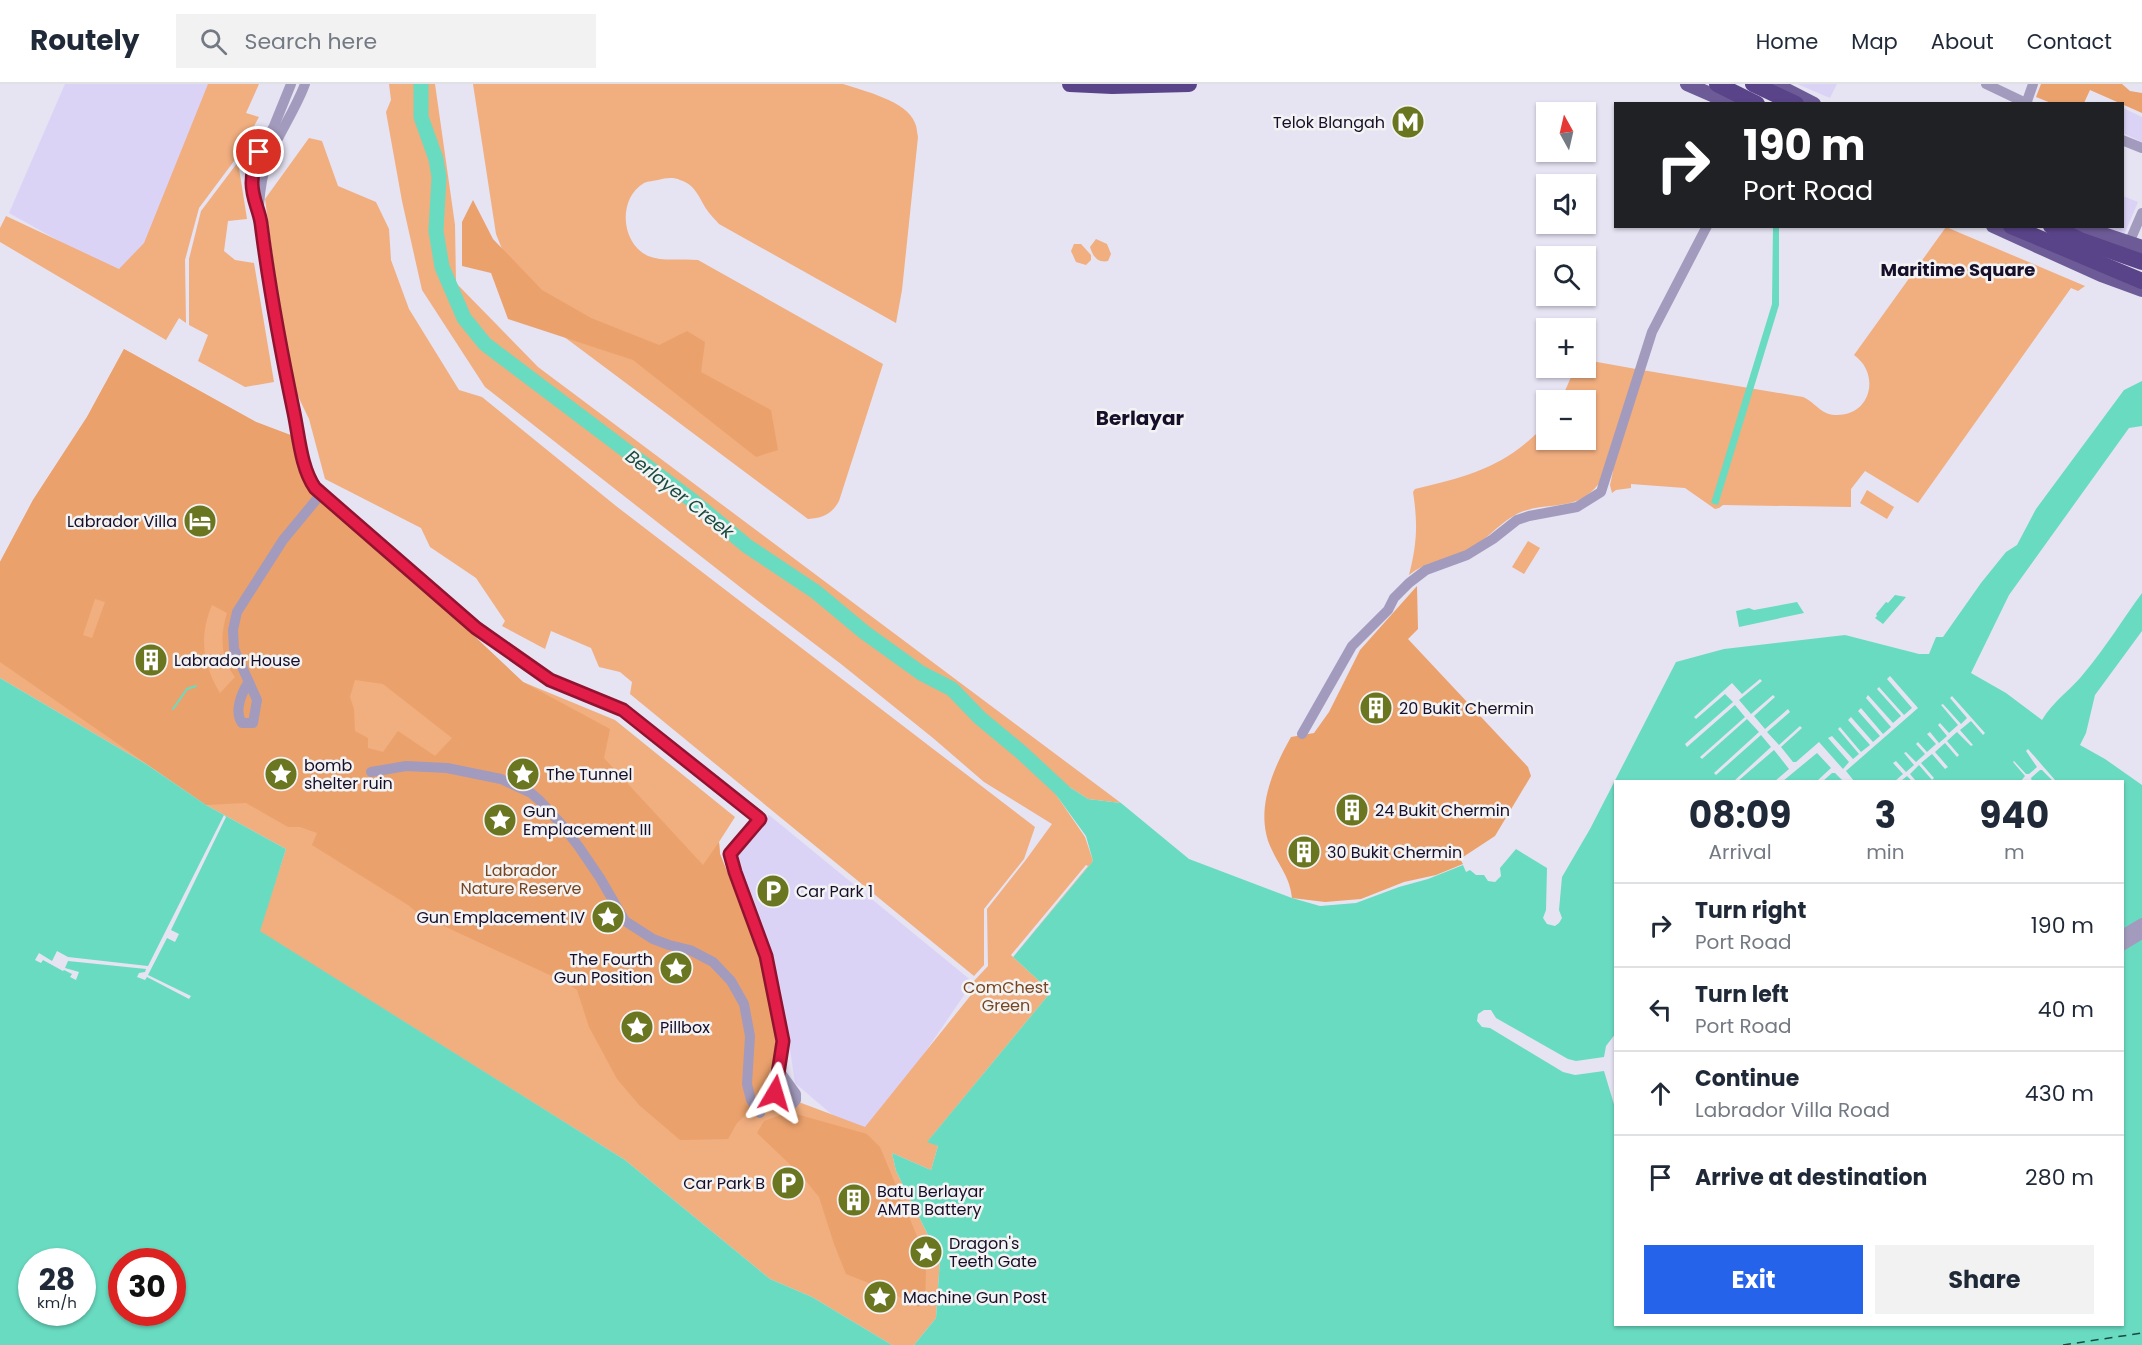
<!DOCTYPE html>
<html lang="en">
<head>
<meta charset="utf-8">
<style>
  body { margin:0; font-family:Poppins,sans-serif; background:#f2f2f3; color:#1f2937; height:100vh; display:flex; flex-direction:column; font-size:22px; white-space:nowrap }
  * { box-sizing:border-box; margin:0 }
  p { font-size:20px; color:#747a83 }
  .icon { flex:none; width:33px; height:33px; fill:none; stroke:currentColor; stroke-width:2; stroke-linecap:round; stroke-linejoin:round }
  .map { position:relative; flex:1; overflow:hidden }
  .sheet { position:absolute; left:1614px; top:696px; width:510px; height:546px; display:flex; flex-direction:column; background:#fff; border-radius:0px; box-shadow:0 2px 4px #0004 }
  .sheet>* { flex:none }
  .hud { position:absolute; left:1614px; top:18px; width:510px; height:126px; border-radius:0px; box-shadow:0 2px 4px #0004; background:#202124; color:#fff; overflow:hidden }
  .needle { width:39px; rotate:352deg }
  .buttons { position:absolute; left:1536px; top:18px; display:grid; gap:12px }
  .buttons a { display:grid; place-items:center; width:60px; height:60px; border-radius:0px; background:#fff; box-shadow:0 2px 4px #0004; font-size:30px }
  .speed { position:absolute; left:18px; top:1164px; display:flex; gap:12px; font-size:30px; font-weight:700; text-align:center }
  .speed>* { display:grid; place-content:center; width:78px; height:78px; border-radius:50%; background:#fff; box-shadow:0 2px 4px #0004; line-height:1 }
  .speed small { font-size:15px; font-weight:400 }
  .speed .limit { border:9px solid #d22; background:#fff; color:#111 }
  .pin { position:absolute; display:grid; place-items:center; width:51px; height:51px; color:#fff; margin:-26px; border:3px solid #fff; border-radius:50%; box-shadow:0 2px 6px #0007 }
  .me { position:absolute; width:66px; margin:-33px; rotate:7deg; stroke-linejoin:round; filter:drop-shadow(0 0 4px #0008) }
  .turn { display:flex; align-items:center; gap:21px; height:126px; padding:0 30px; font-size:27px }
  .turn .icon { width:78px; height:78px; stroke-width:2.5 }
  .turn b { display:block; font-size:42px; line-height:51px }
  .eta { display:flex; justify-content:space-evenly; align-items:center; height:102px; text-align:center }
  .eta b { font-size:36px; font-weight:700; line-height:42px }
  .action { display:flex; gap:12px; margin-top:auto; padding:12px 30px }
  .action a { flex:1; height:69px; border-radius:0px; background:#2563eb; color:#fff; font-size:24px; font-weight:700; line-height:69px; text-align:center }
  .action a+a { background:#f2f2f3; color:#1f2937 }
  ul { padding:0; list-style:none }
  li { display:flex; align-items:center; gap:18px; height:84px; padding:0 30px; border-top:2px solid #e0e1e3 }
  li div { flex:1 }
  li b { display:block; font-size:22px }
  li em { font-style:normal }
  header { display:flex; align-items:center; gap:36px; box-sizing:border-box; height:84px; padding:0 30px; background:#fff; border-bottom:2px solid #e0e1e3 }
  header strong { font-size:28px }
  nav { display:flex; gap:33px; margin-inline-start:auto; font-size:21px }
  .search { width:420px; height:54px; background:#f2f2f3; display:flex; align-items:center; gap:15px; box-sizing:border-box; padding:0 21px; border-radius:0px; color:#747a83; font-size:22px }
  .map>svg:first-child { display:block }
  .built { fill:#dbd3f6 }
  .green { fill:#f1ae7f }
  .forest { fill:#eba16c; fill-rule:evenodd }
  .water { fill:#69dbc1; fill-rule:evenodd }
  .pier { fill:#e6e3f3 }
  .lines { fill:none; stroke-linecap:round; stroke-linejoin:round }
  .stream { stroke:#69dbc1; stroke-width:2 }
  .river { stroke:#69dbc1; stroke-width:15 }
  .ferry { stroke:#184a3f; stroke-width:1.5; stroke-dasharray:8 6; stroke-linecap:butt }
  .minor { stroke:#a39bbd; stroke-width:10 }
  .major { stroke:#6d5b97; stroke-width:14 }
  .highway { stroke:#5a4489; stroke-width:16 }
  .highway-bridge { stroke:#5a4489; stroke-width:16 }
  .route-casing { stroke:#92132f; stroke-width:15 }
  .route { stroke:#e11d48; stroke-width:10 }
  .labels { text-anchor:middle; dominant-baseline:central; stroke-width:5; stroke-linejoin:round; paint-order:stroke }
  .poi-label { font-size:16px; fill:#170e2a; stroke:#f3f3f3; text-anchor:start }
  .park-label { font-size:16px; fill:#774620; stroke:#f3f3f3 }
  .neighbourhood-label { font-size:18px; font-weight:bold; fill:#170e2a; stroke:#f3f3f3 }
  .water-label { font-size:18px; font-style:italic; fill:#184a3f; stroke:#f3f3f3 }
  .quarter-label { font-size:20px; font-weight:bold; fill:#170e2a; stroke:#f3f3f3 }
</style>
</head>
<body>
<header>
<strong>Routely</strong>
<div class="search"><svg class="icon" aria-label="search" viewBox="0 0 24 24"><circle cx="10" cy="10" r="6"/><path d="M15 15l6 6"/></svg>Search here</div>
<nav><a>Home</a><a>Map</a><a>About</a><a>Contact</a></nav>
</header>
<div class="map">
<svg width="2142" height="1261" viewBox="0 0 2142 1261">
  <rect width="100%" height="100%" fill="#e6e3f3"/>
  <g class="built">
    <polygon points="65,0 217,0 131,197 9,129"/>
    <polygon points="1797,0 1837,0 1830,14"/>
    <polygon points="2123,24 2142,33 2142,58 2123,49"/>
    <polygon points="2123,112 2138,118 2124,151 2103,143 2122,142"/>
    <polygon points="769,731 973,898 864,1058 795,999 781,906 735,771"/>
  </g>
  <g class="green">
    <polygon points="208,0 259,0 246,29 259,33 237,73 199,124 185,176 186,239 179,234 166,256 0,158 0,144 6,132 119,185 144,159"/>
    <polygon points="389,0 435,0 455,141 456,199 538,283 1121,719 1088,715 1051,691 1046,696 1085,753 1093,777 1013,873 1049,906 1050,909 928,1057 938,1062 931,1086 892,1069 896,1087 940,1175 936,1234 914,1261 892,1261 812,1213 770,1195 625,1076 259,847 286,765 206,721 146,680 0,594 0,478 33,416 87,333 124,265 256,338 293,352 313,407 422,503 523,598 615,636 735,733 719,758 720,770 761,873 777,956 772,984 790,1002 796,1017 865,1043 975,906 973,898 988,882 987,825 1025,777 1052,740 984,698 933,654 841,580 749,510 485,303 422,206 402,117 386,28 391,16"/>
    <path d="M473 0H843C864 7 907 17 915 39 917 43 917 49 918 53L902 206 896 239 719 140C715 135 710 131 707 126 699 114 696 101 680 96 674 93 665 94 658 96 654 97 648 97 644 99 618 114 620 159 648 172 663 178 682 174 698 176L883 280 839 417C832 430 823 434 808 435L559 249 510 185 496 150Z"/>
    <polygon points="309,54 322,57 338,102 376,118 389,145 391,176 409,225 459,306 482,313 616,422 1035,743 1024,775 984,825 984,881 974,892 630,610 632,598 620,588 599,583 591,564 551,547 545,565 502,542 505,537 476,494 430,463 421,444 325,395 309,335 294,304 282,241 265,115"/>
    <polygon points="238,78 247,135 228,137 224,167 235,176 254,179 274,298 245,303 198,277 208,251 189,241 189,175 201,127"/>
    <path d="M1946 143 2085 202 2078 207 2071 204 1918 419 1865 387 1851 405V423L1723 421 1719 424 1715 425 1685 404 1631 400V404L1616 406 1612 409 1610 401 1613 387 1612 383 1642 286 1803 313C1815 318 1820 330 1835 331 1871 333 1881 290 1854 271Z"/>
    <path d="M1096 155 1107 160 1111 170 1108 177C1098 179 1093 173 1090 163Z"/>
    <polygon points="1074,160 1081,160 1091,171 1091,176 1086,181 1076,178 1071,167"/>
    <path d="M1586 276 1636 285 1603 394C1579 430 1554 416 1521 428 1500 437 1485 459 1464 468 1445 476 1425 478 1409 491 1417 460 1418 440 1413 408L1415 405C1470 392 1507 382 1546 340V356H1586V316H1561L1575 284H1586Z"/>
    <polygon points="1867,406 1894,423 1887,435 1860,419"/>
    <polygon points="1528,457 1540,464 1524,490 1512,483"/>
  </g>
  <g class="forest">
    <polygon points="2041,0 2122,0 2130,7 2142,9 2142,29 2090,6 2084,19 2051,19 2036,13"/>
    <polygon points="473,116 493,155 542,206 591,234 659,261 687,247 705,258 701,288 771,326 778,366 756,373 633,276 508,235 491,189 462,182 462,138"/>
    <path d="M124 265 256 338 293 352 313 407 422 503 523 598 610 645 604 674 703 781 719 758 720 770 761 873 777 956 772 984 764 1014 737 1039 728 1055 680 1056 639 1021 617 995 589 943 577 906 567 899 420 831 408 821 312 761 317 749 300 743H288L246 719 206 721 0 578V478L33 416 87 333ZM95 515 105 518 92 554 83 551ZM212 521 227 529C220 551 220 574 235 593L220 609C202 579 199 552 212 521ZM355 596 383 600 452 654 435 672 398 647 383 668 368 664V654L355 647 354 625 350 613Z"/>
    <path d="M1417 502 1418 545 1408 555 1528 683 1531 692 1495 752 1460 775 1463 780 1436 791 1404 798 1361 815 1325 818 1292 814C1290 793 1279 782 1271 764 1254 727 1273 685 1291 653L1314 649 1329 628 1360 566Z"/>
    <polygon points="789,1028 867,1050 880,1063 919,1157 926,1187 925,1218 918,1223 884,1205 846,1190 834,1160 819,1113 801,1091 757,1049 764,1037"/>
  </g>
  <g class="water">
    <polygon points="1773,143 1779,143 1779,221 1718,421 1711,419 1772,220"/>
    <path d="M2142 297V342L2129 344 2009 511 1971 589 2006 609 2042 636C2053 617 2072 605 2085 588 2106 563 2123 535 2142 509V547L2095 611 2086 649 2080 661 2105 675 2142 701V1261H914L936 1234 940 1175 896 1087 892 1069 931 1086 938 1062 927 1058 1050 909 1049 906 1013 873 1093 777 1086 752 1046 697 1051 691 1088 715 1121 719 1189 775 1292 814 1320 822 1356 819 1399 803 1428 795 1463 781 1466 788 1470 786 1476 791H1484L1488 797 1495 798 1501 792 1500 784 1516 765 1547 784 1546 826 1543 834 1547 840 1555 842 1559 839 1562 834 1559 826 1562 793 1590 745 1676 578 1724 565 1845 551 1919 570H1929L1936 553H1943L1981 499 2006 468 2017 461 2036 425 2124 306ZM1616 698H2122V1240H1616V1027L1604 987 1575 991 1563 988 1490 944 1482 943 1477 937 1478 930 1484 926H1491L1496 934 1568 975 1576 977 1604 973 1606 962 1616 949Z"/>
    <polygon points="1895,511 1906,513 1883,540 1875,534 1877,532 1876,530 1886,518 1888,519"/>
    <polygon points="1797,518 1804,529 1739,543 1736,527 1749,524 1754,526"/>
    <path d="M0 594 146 680 206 721 286 765 260 847 625 1076 770 1195 812 1213 892 1261H0ZM32 1178H82V1228H32ZM122 1178H172V1228H122Z"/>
  </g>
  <g class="pier">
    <polygon points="1890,592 1918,624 1846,687 1854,697 1843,697 1835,689 1832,689 1823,697 1817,697 1831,684 1817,669 1783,697 1775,697 1789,685 1774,666 1738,697 1734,697 1771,663 1761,651 1716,691 1714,689 1759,648 1747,635 1702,675 1700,673 1745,633 1735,621 1687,663 1685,660 1733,618 1725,610 1696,635 1694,633 1732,599 1742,610 1760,595 1762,597 1739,616 1751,630 1773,611 1775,613 1754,632 1765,645 1788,625 1790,628 1767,648 1779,661 1800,642 1802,644 1781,663 1793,678 1796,678 1819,658 1843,685 1849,678 1828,654 1832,652 1853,675 1859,670 1838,645 1840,643 1861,668 1870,661 1848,636 1851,633 1873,658 1880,652 1858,627 1861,624 1883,650 1891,643 1866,614 1868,611 1893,639 1901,632 1877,605 1879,603 1904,631 1912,624 1887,595"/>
    <polygon points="1952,612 1985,649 1983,651 1971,637 1960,646 1973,661 1971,662 1957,648 1947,657 1959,671 1957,673 1945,659 1935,668 1948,683 1945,685 1932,670 1921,679 1934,694 1932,696 1919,681 1910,690 1916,697 1912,697 1907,692 1901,697 1895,697 1903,690 1893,679 1896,677 1906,688 1914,681 1904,669 1906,668 1916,678 1925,670 1916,660 1918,658 1927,668 1936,660 1927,650 1930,648 1939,659 1947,652 1938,641 1940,639 1949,649 1958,641 1941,621 1943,620 1961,640 1967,634 1950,614"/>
    <polygon points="2028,665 2055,696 2053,697 2042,686 2040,686 2031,694 2032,697 2021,697 2025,692 2013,678 2014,677 2026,690 2029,690 2037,683 2026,667"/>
    <polygon points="224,731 226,733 171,846 179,850 175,858 167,854 148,891 191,912 189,915 147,893 145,896 137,893 139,889 145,888 146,885 68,877 65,884 79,888 76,896 70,893 72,890 64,886 63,887 43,876 41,879 35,876 39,869 52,877 57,867 68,873 148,882"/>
    <polygon points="1086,781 1088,782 1013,873 1011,871"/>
  </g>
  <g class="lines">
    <polyline class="stream" points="173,625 187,605 196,602"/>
    <polyline class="river" points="421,0 421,33 436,75 439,93 436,147 442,183 464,234 485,260 693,417 747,462 816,508 864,548 921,589 952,605 980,634 1021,668 1063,707"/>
    <polyline class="ferry" points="2063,1261 2142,1249"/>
    <g class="minor">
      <polyline points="291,0 274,42 259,68 254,82 252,99 254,115 259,130 266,182 299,356 310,396 321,410 353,436 460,532 550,596 623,626 760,735 730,770 735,788 766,872 783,957 775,1015 782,1023 790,1023 796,1016 796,1010 778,985"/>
      <polyline points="1986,0 2028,20"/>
      <polyline points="2026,20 2033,0"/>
      <polyline points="2122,56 2142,64"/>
      <path d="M259 122C260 107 262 90 268 76 278 50 295 27 305 0"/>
      <polyline points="2129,159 2142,129"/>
      <path d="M248 599C241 610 234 628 242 639H253L257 616 234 565 233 546 237 528 283 456 321 410"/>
      <polyline points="1302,650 1352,562 1388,526 1394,514 1409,499 1426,486 1467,471 1493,455 1517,436 1529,432 1577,423 1601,408 1652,248 1707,142"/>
      <polyline points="371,688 406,682 447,684 501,695 531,709 539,716 562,741 579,763 600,794 625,837 653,855 669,861 690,866 713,878 731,897 744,920 750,952 747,1000 751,1016 760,1029"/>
      <polyline points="2122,851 2142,839"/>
      <polyline points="2122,862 2142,850"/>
    </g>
    <g class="major">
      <polyline points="1687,0 1733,20"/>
      <polyline points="1775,0 1814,20"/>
      <polyline points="1993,142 2101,191 2142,206"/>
      <polyline points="2079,142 2142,163"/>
    </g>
    <g class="highway">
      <polyline points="1070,0 1112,2 1189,0"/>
      <polyline points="1753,0 1796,20"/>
      <polyline points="2011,142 2142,197"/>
      <polyline points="2051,142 2080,156 2142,178"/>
    </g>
    <polyline class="highway-bridge" points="1717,0 1757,20"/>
  </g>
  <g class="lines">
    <g class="route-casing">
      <path id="route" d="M259 68C255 78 252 88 252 99 252 114 259 126 261 139 269 203 281 267 294 329 299 353 301 384 315 404L476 544 550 596 623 626 760 735 730 770 735 788 766 872 783 957 775 1009"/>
    </g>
    <use href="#route" class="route"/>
  </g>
  <defs>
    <g id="metro-disc" transform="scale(1.725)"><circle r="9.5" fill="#6b7621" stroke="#f3f3f3"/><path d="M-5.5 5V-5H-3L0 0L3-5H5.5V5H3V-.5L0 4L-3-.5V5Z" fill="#fff"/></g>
    <g id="hotel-disc" transform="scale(1.725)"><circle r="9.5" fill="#6b7621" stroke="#f3f3f3"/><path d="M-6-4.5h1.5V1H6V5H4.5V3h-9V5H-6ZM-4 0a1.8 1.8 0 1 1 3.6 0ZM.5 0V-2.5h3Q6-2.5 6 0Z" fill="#fff"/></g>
    <g id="building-disc" transform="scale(1.725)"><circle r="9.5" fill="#6b7621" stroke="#f3f3f3"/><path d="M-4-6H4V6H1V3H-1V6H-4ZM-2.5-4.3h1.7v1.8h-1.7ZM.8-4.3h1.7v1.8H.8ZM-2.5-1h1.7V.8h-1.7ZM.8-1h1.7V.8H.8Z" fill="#fff"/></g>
    <g id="sight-disc" transform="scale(1.725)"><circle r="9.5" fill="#6b7621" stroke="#f3f3f3"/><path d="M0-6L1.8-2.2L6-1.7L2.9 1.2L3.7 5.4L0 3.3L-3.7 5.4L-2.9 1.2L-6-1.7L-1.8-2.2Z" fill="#fff"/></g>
    <g id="parking-disc" transform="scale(1.725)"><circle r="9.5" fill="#6b7621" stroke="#f3f3f3"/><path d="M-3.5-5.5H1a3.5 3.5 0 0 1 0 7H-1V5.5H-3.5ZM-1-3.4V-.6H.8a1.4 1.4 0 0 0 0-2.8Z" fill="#fff"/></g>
  </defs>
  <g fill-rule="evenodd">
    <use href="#metro-disc" x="1408" y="38"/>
    <use href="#hotel-disc" x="200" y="437"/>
    <use href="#building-disc" x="151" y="576"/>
    <use href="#building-disc" x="1376" y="624"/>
    <use href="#sight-disc" x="281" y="690"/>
    <use href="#sight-disc" x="523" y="690"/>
    <use href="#building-disc" x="1352" y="726"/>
    <use href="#sight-disc" x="500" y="736"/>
    <use href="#building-disc" x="1304" y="768"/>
    <use href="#parking-disc" x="773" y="807"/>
    <use href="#sight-disc" x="608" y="833"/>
    <use href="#sight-disc" x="676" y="884"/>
    <use href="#sight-disc" x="637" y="943"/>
    <use href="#parking-disc" x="788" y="1099"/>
    <use href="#building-disc" x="854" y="1116"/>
    <use href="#sight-disc" x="926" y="1168"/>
    <use href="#sight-disc" x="880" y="1213"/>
  </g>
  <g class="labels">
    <g class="poi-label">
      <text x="1385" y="38" text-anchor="end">Telok Blangah</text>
      <text x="177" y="437" text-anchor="end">Labrador Villa</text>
      <text x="174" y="576">Labrador House</text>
      <text x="1399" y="624">20 Bukit Chermin</text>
      <text x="304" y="681">bomb<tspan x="304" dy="18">shelter ruin</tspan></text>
      <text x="546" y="690">The Tunnel</text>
      <text x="1375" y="726">24 Bukit Chermin</text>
      <text x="523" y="727">Gun<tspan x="523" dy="18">Emplacement III</tspan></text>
      <text x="1327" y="768">30 Bukit Chermin</text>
      <text x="796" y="807">Car Park 1</text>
      <text x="585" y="833" text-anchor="end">Gun Emplacement IV</text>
      <text x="653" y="875" text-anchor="end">The Fourth<tspan x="653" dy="18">Gun Position</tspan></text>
      <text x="660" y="943">Pillbox</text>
      <text x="765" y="1099" text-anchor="end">Car Park B</text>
      <text x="877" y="1107">Batu Berlayar<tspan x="877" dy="18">AMTB Battery</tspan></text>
      <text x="949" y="1159">Dragon's<tspan x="949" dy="18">Teeth Gate</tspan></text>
      <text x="903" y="1213">Machine Gun Post</text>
    </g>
    <g class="park-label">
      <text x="521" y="786">Labrador<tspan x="521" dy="18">Nature Reserve</tspan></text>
      <text x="1006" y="903">ComChest<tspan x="1006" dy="18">Green</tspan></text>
    </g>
    <g class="neighbourhood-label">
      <text x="1958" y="185">Maritime Square</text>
    </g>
    <g class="water-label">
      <text transform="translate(680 410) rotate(38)">Berlayer Creek</text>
    </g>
    <g class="quarter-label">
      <text x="1140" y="334">Berlayar</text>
    </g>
  </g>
</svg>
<div class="buttons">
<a><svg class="needle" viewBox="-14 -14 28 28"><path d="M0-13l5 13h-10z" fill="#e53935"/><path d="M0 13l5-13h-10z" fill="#747a83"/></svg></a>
<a><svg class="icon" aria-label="sound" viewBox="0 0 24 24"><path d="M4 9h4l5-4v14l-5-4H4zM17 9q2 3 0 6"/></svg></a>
<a><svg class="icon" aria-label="search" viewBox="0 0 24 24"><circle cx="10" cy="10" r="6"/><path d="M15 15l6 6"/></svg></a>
<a>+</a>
<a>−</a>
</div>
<div class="speed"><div>28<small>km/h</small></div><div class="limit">30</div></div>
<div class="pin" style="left:259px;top:68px;background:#d93025"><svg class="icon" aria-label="arrive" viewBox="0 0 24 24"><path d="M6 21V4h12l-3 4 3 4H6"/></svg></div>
<svg class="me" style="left:775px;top:1009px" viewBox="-20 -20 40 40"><path d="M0-17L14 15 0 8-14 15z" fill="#e11d48" stroke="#fff" stroke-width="4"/></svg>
<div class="hud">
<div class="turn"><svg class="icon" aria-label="right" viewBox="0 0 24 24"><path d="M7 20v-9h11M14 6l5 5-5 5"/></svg><div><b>190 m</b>Port Road</div></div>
</div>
<section class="sheet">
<div class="eta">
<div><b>08:09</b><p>Arrival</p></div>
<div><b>3</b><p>min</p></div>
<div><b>940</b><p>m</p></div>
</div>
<ul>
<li><svg class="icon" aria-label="right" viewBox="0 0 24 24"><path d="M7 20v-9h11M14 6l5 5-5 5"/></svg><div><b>Turn right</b><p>Port Road</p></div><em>190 m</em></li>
<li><svg class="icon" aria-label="left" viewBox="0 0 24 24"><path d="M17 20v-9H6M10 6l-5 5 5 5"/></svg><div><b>Turn left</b><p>Port Road</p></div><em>40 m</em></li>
<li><svg class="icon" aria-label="ahead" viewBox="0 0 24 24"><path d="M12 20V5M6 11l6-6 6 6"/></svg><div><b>Continue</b><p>Labrador Villa Road</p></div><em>430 m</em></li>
<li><svg class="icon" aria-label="arrive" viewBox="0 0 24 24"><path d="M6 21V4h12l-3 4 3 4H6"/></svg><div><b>Arrive at destination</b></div><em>280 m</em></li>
</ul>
<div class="action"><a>Exit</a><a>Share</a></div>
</section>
</div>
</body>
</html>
